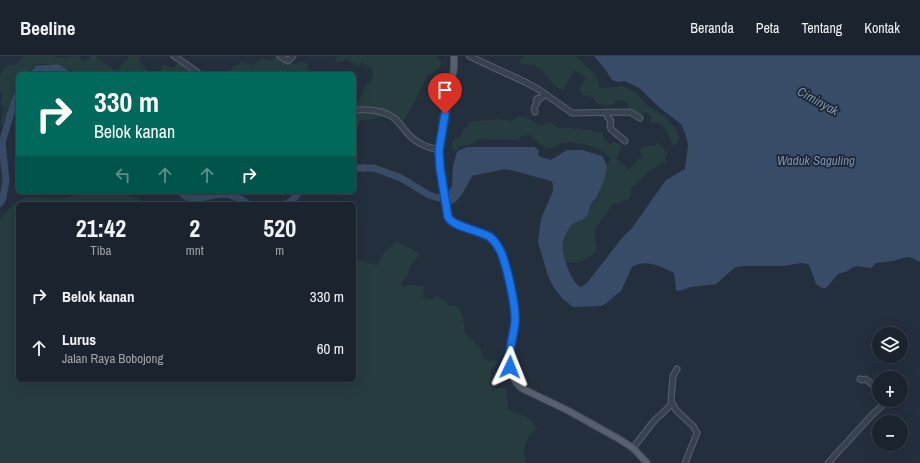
<!DOCTYPE html>
<html lang="id">
<head>
<meta charset="utf-8">
<style>
  body { margin:0; font-family:"Archivo Narrow",sans-serif; background:#242b36; color:#f1f3f6; height:100vh; display:flex; flex-direction:column; font-size:15px; white-space:nowrap }
  * { box-sizing:border-box; margin:0 }
  p { font-size:13px; color:#a0a4aa }
  .icon { flex:none; width:22px; height:22px; fill:none; stroke:currentColor; stroke-width:2; stroke-linecap:round; stroke-linejoin:round }
  .map { position:relative; flex:1; overflow:hidden }
  .panel { position:absolute; left:16px; top:146px; width:340px; height:180px; display:flex; flex-direction:column; background:#1b232e; border-radius:6px; box-shadow:0 4px 16px #0002,0 0 0 1px #39404a }
  .panel>* { flex:none }
  .top-card { position:absolute; left:16px; top:16px; width:340px; height:122px; border-radius:6px; box-shadow:0 4px 16px #0002,0 0 0 1px #39404a; background:#00695c; color:#fff; overflow:hidden }
  .buttons { position:absolute; left:872px; top:271px; display:grid; gap:8px }
  .buttons a { display:grid; place-items:center; width:36px; height:36px; border-radius:50%; background:#1b232e; box-shadow:0 4px 16px #0002,0 0 0 1px #39404a; font-size:20px }
  .pin { position:absolute; display:grid; place-items:center; width:34px; height:34px; color:#fff; margin:-41px -17px; border-radius:50% 50% 50% 0; rotate:-45deg; box-shadow:0 0 4px #0007 }
  .pin .icon { rotate:45deg }
  .me { position:absolute; width:44px; margin:-22px; rotate:2deg; stroke-linejoin:round; filter:drop-shadow(0 0 3px #0008) }
  .turn { display:flex; align-items:center; gap:14px; height:84px; padding:0 12px; font-size:18px }
  .turn .icon { width:52px; height:52px; stroke-width:2.5 }
  .turn b { display:block; font-size:28px; line-height:34px }
  .lanes { display:flex; align-items:center; height:38px; padding:0 12px; background:#0003; justify-content:center; gap:20px; direction:ltr }
  .lanes .off { opacity:.35 }
  .eta { display:flex; justify-content:space-evenly; align-items:center; height:68px; text-align:center }
  .eta b { font-size:24px; font-weight:800; line-height:28px }
  ul { padding:0; list-style:none }
  li { display:flex; align-items:center; gap:12px; height:52px; padding:0 12px }
  li div { flex:1 }
  li b { display:block; font-size:15px }
  li em { font-style:normal }
  header { display:flex; align-items:center; gap:24px; box-sizing:border-box; height:56px; padding:0 20px; background:#1b232e; border-bottom:1px solid #39404a }
  header strong { font-size:19px }
  nav { display:flex; gap:22px; margin-inline-start:auto; font-size:14px }
  .map>svg:first-child { display:block }
  .green { fill:#263c3f }
  .water { fill:#394c67 }
  .lines { fill:none; stroke-linecap:round; stroke-linejoin:round }
  .river { stroke:#394c67; stroke-width:7 }
  .minor-casing { stroke:#565f6c; stroke-width:7 }
  .major-casing { stroke:#414a57; stroke-width:8 }
  .minor { stroke:#38414e; stroke-width:5 }
  .major { stroke:#56606e; stroke-width:6 }
  .route-casing { stroke:#114b97; stroke-width:10 }
  .route { stroke:#1a73e8; stroke-width:7 }
  .labels { text-anchor:middle; dominant-baseline:central; stroke-width:3.5; stroke-linejoin:round; paint-order:stroke }
  .water-label { font-size:13px; font-style:italic; fill:#7c92b1; stroke:#1d2633 }
</style>
</head>
<body>
<header>
<strong>Beeline</strong>
<nav><a>Beranda</a><a>Peta</a><a>Tentang</a><a>Kontak</a></nav>
</header>
<div class="map">
<svg width="920" height="407" viewBox="0 0 920 407">
  <rect width="100%" height="100%" fill="#242f3e"/>
  <g class="green">
    <path d="M24 0H54L57 2 78 0 83 6 90 3V0H98L97 2 116 15 130 0H141L139 4 147 14 153 18H80C72 13 49 7 40 8 35 9 30 14 27 18H18V30C9 40 10 55 7 67L2 69 1 66 4 51 1 49 2 36 0 34V19L7 9H15Z"/>
    <path d="M277 0C285 5 291 11 300 6L308 8V12L312 18H228L233 10H237L242 5 252 9 263 2 270 5Z"/>
    <path d="M337 0H436L441 6V10L433 16 427 19 416 44 400 71C393 66 386 59 376 62 370 63 367 65 360 64L354 84V56L366 28 369 29 373 18 372 13 362 6 358 11 347 3 337 7 335 4Z"/>
    <path d="M526 0H577C583 8 601 20 599 31L605 32 622 30 635 36 648 50 665 61 675 72 679 81 678 85 673 90C669 80 665 64 651 67L650 64 652 61 646 56 641 58 629 52 627 46 616 44 614 48C606 50 595 50 593 41L582 39 579 32 586 21 574 15 565 30 564 34C546 30 547 5 522 9L520 4Z"/>
    <polygon points="189,5 191,8 185,18 159,18 163,9 173,12 178,7"/>
    <path d="M517 60 528 62 541 70 550 66 558 72C566 71 594 74 602 77L604 83 610 88 615 86 622 90 617 103 619 106 629 113 642 100 640 95 642 91 648 90H654L657 87 667 96 665 105 650 115 631 132 630 142 622 146 611 149 606 159 596 171 595 175 597 194C587 205 581 208 566 206L562 194 567 175 573 167 589 155 591 149 598 140 607 109C609 106 611 104 609 101 604 92 575 85 565 86 560 87 553 93 548 92 542 91 535 83 530 79L523 80 517 84 479 83 469 89 459 91 455 96C451 93 452 89 453 84L461 80 462 74 466 73 469 66 497 63 512 65Z"/>
    <path d="M86 136H120L149 148H18V324H354V203L377 209 383 199 395 186 404 189 420 198 411 209 407 220 401 226 402 230 415 229 424 231 423 242 431 244 436 240 443 243 450 250H458L463 263 465 276 469 282 480 291 483 302 489 306 495 304 497 307 495 311 491 313V328L497 333 500 332 506 333 508 352 512 356 529 362 537 372C525 384 522 390 526 407H0V164C23 132 29 143 62 142 70 141 79 138 86 136Z"/>
  </g>
  <path class="water" d="M594 0H920V206C908 199 908 201 896 204 889 206 882 206 876 207L871 212 857 210 851 212 848 215 838 218 828 230 825 232H822L816 228 810 211 808 208 801 207 783 210H741L734 212 716 228 691 231 679 235 676 234 674 217C662 211 645 202 632 211L621 235 605 248 601 250 573 251 562 242 554 232 548 220 538 186 541 163 553 135V128L551 125 511 114 486 111 473 119 461 140 454 147 451 148 448 136 452 130 453 110 457 96 459 94 468 91H535L539 95 538 99 541 101 551 104 567 94H582L602 100 607 109C606 119 603 129 598 138 597 142 593 145 591 148 589 152 589 157 587 160 582 166 574 163 568 174 565 179 562 188 563 194 564 204 572 228 581 231L587 227 622 182 632 172 666 124 685 113 688 89 685 77 681 68 659 51 639 32 625 25 618 26 612 24 605 13Z"/>
  <g class="lines">
    <g class="river">
      <polyline points="33,18 38,13 58,12 67,18"/>
      <polyline points="354,112 374,112 401,122 429,139 439,142 450,138"/>
      <polyline points="473,116 502,110"/>
      <path d="M181 136C192 150 211 137 225 138 234 139 241 143 248 148"/>
      <polyline points="0,147 3,142 6,124 2,87 14,47 18,38"/>
      <polyline points="286,148 292,145 299,136"/>
    </g>
    <g class="minor-casing">
      <g id="minor">
        <path d="M174 0C183 6 191 11 199 18"/>
        <polyline points="280,0 288,5 293,0"/>
        <polyline points="469,0 525,26 538,33 572,57 630,56 640,62"/>
        <path d="M354 54C367 53 383 53 394 62 400 67 405 75 411 81 418 88 430 92 439 94"/>
        <polyline points="535,56 534,52 537,47 536,44 538,42 540,43 545,38"/>
        <polyline points="608,56 607,60 611,65 610,71 611,73 625,85"/>
        <polyline points="677,313 673,320 671,345 676,354 693,370 697,377 685,407"/>
        <polyline points="860,323 862,324 865,323 879,333"/>
        <polyline points="633,392 653,366 672,348"/>
        <polyline points="828,407 871,360 888,344"/>
      </g>
    </g>
    <g class="major-casing">
      <path id="major" d="M454 0V12L439 94 440 112 448 161C453 171 479 174 490 181 495 185 498 190 501 196 507 213 513 239 515 257 518 283 497 313 523 333L567 354 619 383 633 392 647 407"/>
    </g>
    <use href="#minor" class="minor"/>
    <use href="#major" class="major"/>
  </g>
  <g class="lines">
    <g class="route-casing">
      <path id="route" d="M445 58 439 94 440 112 448 161C453 171 479 174 490 181 495 185 498 190 501 196 507 211 516 250 515 265 514 281 507 296 510 311"/>
    </g>
    <use href="#route" class="route"/>
  </g>
  <g class="labels">
    <g class="water-label">
      <text transform="translate(818 45) rotate(29)">Ciminyak</text>
      <text x="816" y="104">Waduk Saguling</text>
    </g>
  </g>
</svg>
<div class="buttons">
<a><svg class="icon" aria-label="layers" viewBox="0 0 24 24"><path d="M12 4l9 5-9 5-9-5zM3 14l9 5 9-5"/></svg></a>
<a>+</a>
<a>−</a>
</div>
<div class="pin" style="left:445px;top:58px;background:#d93025"><svg class="icon" aria-label="arrive" viewBox="0 0 24 24"><path d="M6 21V4h12l-3 4 3 4H6"/></svg></div>
<svg class="me" style="left:510px;top:311px" viewBox="-20 -20 40 40"><path d="M0-17L14 15 0 8-14 15z" fill="#1a73e8" stroke="#fff" stroke-width="4"/></svg>
<div class="top-card">
<div class="turn"><svg class="icon" aria-label="right" viewBox="0 0 24 24"><path d="M7 20v-9h11M14 6l5 5-5 5"/></svg><div><b>330 m</b>Belok kanan</div></div>
<div class="lanes"><svg class="icon off" aria-label="left" viewBox="0 0 24 24"><path d="M17 20v-9H6M10 6l-5 5 5 5"/></svg><svg class="icon off" aria-label="ahead" viewBox="0 0 24 24"><path d="M12 20V5M6 11l6-6 6 6"/></svg><svg class="icon off" aria-label="ahead" viewBox="0 0 24 24"><path d="M12 20V5M6 11l6-6 6 6"/></svg><svg class="icon" aria-label="right" viewBox="0 0 24 24"><path d="M7 20v-9h11M14 6l5 5-5 5"/></svg></div>
</div>
<section class="panel">
<div class="eta">
<div><b>21:42</b><p>Tiba</p></div>
<div><b>2</b><p>mnt</p></div>
<div><b>520</b><p>m</p></div>
</div>
<ul>
<li><svg class="icon" aria-label="right" viewBox="0 0 24 24"><path d="M7 20v-9h11M14 6l5 5-5 5"/></svg><div><b>Belok kanan</b></div><em>330 m</em></li>
<li><svg class="icon" aria-label="ahead" viewBox="0 0 24 24"><path d="M12 20V5M6 11l6-6 6 6"/></svg><div><b>Lurus</b><p>Jalan Raya Bobojong</p></div><em>60 m</em></li>
</ul>
</section>
</div>
</body>
</html>
